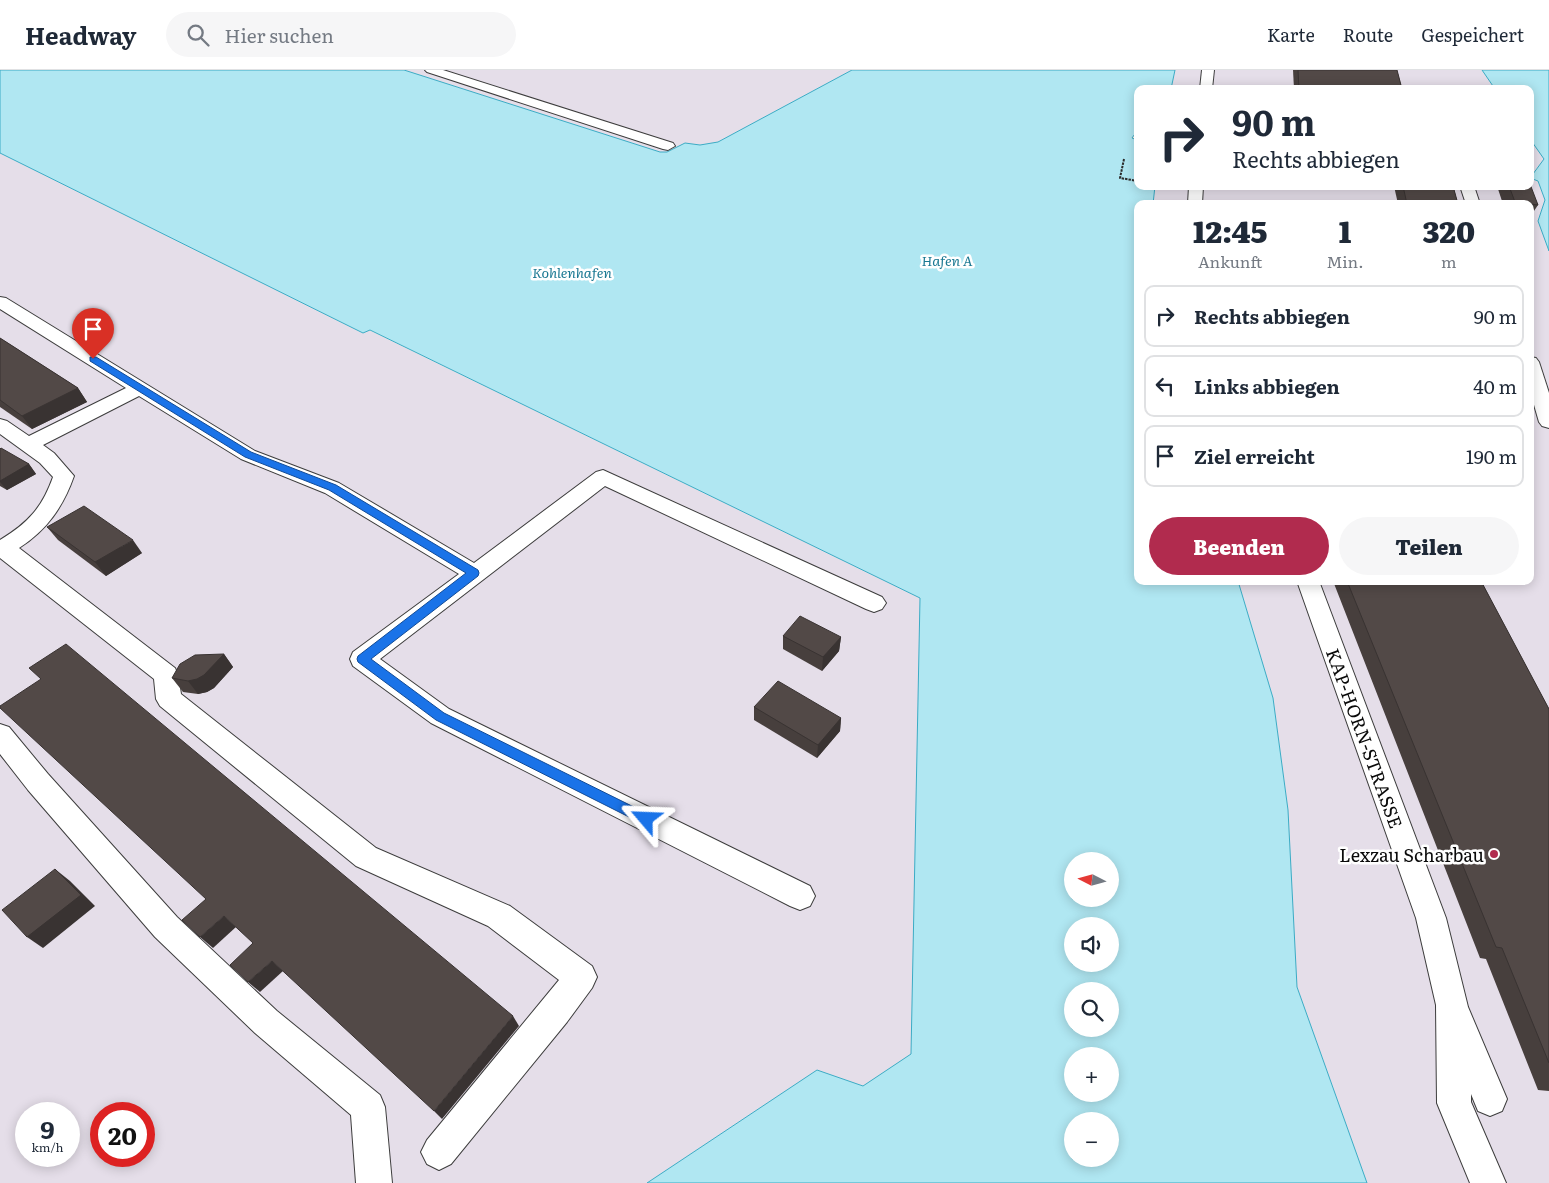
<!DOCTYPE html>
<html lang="de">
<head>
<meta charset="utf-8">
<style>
  body { margin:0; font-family:Literata,serif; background:#f6f6f7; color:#1f2937; height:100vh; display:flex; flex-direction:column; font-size:19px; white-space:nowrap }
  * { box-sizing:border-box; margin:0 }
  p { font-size:16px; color:#747a83 }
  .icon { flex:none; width:28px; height:28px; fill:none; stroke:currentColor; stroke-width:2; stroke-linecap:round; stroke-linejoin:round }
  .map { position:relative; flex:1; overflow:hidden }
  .sheet { position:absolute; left:1134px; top:130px; width:400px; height:385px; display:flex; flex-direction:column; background:#fff; border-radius:10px; box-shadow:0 2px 12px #0003 }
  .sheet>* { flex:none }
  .banner { position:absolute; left:1134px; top:15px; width:400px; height:105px; border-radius:10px; box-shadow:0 2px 12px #0003; background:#fff; color:#1f2937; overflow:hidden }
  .needle { width:32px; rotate:276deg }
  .controls { position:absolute; left:1064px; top:782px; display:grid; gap:10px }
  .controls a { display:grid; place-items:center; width:55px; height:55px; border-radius:50%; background:#fff; box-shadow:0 2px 12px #0003; font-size:25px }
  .speed { position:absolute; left:15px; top:1032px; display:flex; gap:10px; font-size:25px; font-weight:700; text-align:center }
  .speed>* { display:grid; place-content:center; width:65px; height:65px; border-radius:50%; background:#fff; box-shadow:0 2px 12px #0003; line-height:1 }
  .speed small { font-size:12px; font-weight:400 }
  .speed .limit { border:8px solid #d22; background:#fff; color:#111 }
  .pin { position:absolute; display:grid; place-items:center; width:42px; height:42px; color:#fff; margin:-51px -21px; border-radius:50% 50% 50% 0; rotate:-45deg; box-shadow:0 0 5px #0007 }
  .pin .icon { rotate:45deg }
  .me { position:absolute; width:55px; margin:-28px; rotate:296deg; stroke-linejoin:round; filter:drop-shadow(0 0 4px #0008) }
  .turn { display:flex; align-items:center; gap:18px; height:105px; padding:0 15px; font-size:22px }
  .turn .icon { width:65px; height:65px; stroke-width:2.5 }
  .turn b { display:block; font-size:35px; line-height:42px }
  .eta { display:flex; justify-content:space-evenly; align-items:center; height:85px; text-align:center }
  .eta b { font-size:30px; font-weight:800; line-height:35px }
  .button { display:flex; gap:10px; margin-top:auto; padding:10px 15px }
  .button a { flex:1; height:58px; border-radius:30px; background:#b12b4e; color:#fff; font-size:20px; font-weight:800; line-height:58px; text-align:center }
  .button a+a { background:#f6f6f7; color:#1f2937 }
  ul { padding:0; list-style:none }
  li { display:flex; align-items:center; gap:15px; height:62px; margin:0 10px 8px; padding:0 5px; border:2px solid #e0e1e3; border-radius:10px }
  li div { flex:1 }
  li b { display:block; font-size:19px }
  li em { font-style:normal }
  header { display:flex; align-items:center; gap:30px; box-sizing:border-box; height:70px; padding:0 25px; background:#fff; border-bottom:1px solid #e0e1e3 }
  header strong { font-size:24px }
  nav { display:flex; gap:28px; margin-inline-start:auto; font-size:18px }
  .search { width:350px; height:45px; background:#f6f6f7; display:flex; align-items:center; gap:12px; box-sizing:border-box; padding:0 18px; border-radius:28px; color:#747a83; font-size:19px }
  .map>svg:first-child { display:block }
  .industrial { fill:#e5dee9; fill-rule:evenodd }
  .water { fill:#b0e7f2; stroke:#3babc5; fill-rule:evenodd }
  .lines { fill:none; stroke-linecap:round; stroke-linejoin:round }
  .minor-casing { stroke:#3d3d3d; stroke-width:2 }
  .path { stroke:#2c2c2c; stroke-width:2; stroke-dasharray:2.5 1; stroke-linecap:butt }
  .minor { fill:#fff; fill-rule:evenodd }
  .wall { fill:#473f3d }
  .shaded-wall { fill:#393332 }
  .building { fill:#524947; stroke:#393332 }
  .route { fill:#1a73e8; stroke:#114b97 }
  .poi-dot { fill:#b12b4e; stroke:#fff; stroke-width:2 }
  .labels { text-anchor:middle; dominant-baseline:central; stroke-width:5; stroke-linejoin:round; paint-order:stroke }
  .far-water-label { font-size:14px; font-style:italic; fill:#1c7993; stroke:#fff }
  .near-street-label { font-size:18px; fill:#0a0a0a; stroke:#fff }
  .near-poi-label { font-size:18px; fill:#0a0a0a; stroke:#fff; text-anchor:end }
</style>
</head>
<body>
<header>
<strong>Headway</strong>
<div class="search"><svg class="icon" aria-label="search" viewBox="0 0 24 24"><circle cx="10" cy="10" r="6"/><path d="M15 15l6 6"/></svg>Hier suchen</div>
<nav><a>Karte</a><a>Route</a><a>Gespeichert</a></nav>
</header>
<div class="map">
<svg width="1549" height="1113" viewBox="0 0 1549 1113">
  <rect width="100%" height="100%" fill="#fef5e8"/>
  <g class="industrial">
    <polygon points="404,0 852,0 718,72 700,75 685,73 667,82 660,82"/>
    <polygon points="1175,0 1482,0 1495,19 1171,19"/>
    <polygon points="1530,69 1545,89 1530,106"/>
    <path d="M0 83 363 263 369 260 920 528 911 984 863 1016 817 1000 647 1113H0ZM26 1044H69V1086H26ZM101 1044H144V1086H101Z"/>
    <polygon points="1530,108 1538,111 1545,130 1539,151 1549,181 1549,1113 1367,1113 1297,917 1288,740 1273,628 1238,511 1530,511 1530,134 1153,134 1155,116 1530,116"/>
  </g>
  <g class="water">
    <path d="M0 0H404L660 82H667L685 73 700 75 718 72 852 0H1175L1171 19H1138L1137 61 1132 68 1137 70 1138 116H1155L1153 134H1138V511H1238L1273 628 1288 740 1297 917 1367 1113H647L817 1000 863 1016 911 984 920 528 370 260 363 263 0 83ZM1072 791H1110V829H1072ZM1072 856H1110V894H1072ZM1072 921H1110V959H1072ZM1072 986H1110V1024H1072ZM1072 1051H1110V1089H1072Z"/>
    <polygon points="1482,0 1549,0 1549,181 1538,151 1545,130 1538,111 1530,108 1544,89 1530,69 1530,19 1495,19"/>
  </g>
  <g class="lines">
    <g class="minor-casing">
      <g id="minor">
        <polygon points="425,0 443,0 673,73 675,76 668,80 663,79 427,2"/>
        <polygon points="1202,0 1214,0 1212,19 1200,19"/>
        <polygon points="1189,116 1203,116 1202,134 1188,134"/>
        <polygon points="1460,116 1474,116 1480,134 1466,134"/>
        <path d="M0 227 6 228 255 381 339 413 474 493 596 402 603 400 882 527 886 533 882 539 874 542 866 539 605 416 380 589 449 639 810 816 815 826 810 836 800 840 790 836 431 653 353 596 350 589 353 582 459 504 325 423 241 389 139 326 43 375 54 383 74 406C63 437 47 460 19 478L175 598 178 605 181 624 376 778 510 836 592 896 597 907 592 918 567 952 451 1094 439 1100 427 1094 421 1082 427 1070 559 910 488 856 356 796 160 636 156 629 154 609 0 488V470C28 453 42 438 53 407L40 393 0 364V349L7 351 29 366 126 318 0 239Z"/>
        <polygon points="1530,287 1536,288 1539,292 1549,323 1549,358 1542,356 1539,352 1530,321"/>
        <polygon points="1297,511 1319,511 1446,848 1468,937 1507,1029 1502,1041 1490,1046 1478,1041 1471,1024 1471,1032 1506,1113 1470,1113 1437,1033 1436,935 1416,848"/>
        <polygon points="0,654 9,657 48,704 177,847 277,941 380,1025 385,1037 392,1113 356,1113 351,1045 255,963 155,867 28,720 0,684"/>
      </g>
    </g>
    <polyline class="path" points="1124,89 1120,108 1138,111"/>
    <use href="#minor" class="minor"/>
  </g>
  <g class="wall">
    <polygon points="1293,0 1397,0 1402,19 1294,19"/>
    <polygon points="1394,116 1453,116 1458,134 1398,134"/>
    <polygon points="1497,116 1530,116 1538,135 1530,147 1530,134 1503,134"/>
    <polygon points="0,268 78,318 87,332 32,359 0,337"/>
    <polygon points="0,379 29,394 36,404 7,420 0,416"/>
    <polygon points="47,457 142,483 106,506 58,470"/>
    <polygon points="1333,511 1481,511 1549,639 1549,1021 1538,1020 1486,889 1480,888"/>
    <polygon points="783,566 841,567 839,581 822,601 783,579"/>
    <polygon points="224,584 233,597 214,618 207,622 198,624 183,622 172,608"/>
    <polygon points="754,637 841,648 840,661 817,688 754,650"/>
  </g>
  <g class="shaded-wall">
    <polygon points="78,318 87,332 32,359 22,346"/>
    <polygon points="29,394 36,404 7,420 0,412 0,411"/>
    <polygon points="133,470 142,483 106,506 95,492"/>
    <polygon points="841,567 839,581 822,601 823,587"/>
    <polygon points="224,584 233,597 214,618 207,622 198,624 188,611"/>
    <polygon points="841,648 840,661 817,688 818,675"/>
    <polygon points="55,799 70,811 95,836 43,878 27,867"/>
    <polygon points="224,846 236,857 213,878 200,867"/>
    <polygon points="272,891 283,901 260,922 248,912"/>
    <polygon points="513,946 519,956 442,1049 434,1041"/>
  </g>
  <g class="building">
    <polygon points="1298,0 1397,0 1402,19 1299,19"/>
    <polygon points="1530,114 1538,135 1515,132 1509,116 1530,116"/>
    <polygon points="1403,116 1453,116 1458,134 1407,134"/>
    <polygon points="0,268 78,318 22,346 0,330"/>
    <polygon points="1,378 29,394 0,411 0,379"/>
    <polygon points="84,436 133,470 95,492 47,457"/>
    <polygon points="1347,511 1481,511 1549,639 1549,993 1502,878 1496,877"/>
    <polygon points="800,546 841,567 823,587 783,566"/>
    <polygon points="66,574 513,946 434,1041 272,891 248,912 230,895 253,873 224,846 200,867 182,850 206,829 0,638 0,636 41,609 29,598"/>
    <polygon points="224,584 204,605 197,609 188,611 172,608 180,594 195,585"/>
    <polygon points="778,611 841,648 818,675 754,637"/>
    <polygon points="55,799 81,825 27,867 2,840"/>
  </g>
  <polygon class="route" points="90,287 96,287 251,382 336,415 478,500 479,503 478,506 371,589 444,643 650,745 652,749 650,753 646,755 641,753 436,650 358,592 357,589 358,586 466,503 329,420 245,387 90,291"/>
  <circle class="poi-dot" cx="1494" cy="784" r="5"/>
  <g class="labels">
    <g class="far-water-label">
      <text x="947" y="190">Hafen A</text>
      <text x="572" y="202">Kohlenhafen</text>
    </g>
    <g class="near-street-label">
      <text transform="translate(1365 668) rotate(70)">KAP-HORN-STRASSE</text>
    </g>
    <g class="near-poi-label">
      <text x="1484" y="784">Lexzau Scharbau</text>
    </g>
  </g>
</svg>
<div class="controls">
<a><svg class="needle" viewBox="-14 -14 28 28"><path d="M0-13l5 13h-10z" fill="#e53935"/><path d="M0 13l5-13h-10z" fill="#747a83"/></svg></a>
<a><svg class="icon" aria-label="sound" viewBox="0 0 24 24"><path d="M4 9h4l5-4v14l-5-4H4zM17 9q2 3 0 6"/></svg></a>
<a><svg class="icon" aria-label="search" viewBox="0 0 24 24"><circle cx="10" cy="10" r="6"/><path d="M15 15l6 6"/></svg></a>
<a>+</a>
<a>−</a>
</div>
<div class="speed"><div>9<small>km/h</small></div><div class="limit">20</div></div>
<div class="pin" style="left:93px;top:289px;background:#d93025"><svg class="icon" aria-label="arrive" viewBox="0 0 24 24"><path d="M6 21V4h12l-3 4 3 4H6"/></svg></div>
<svg class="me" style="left:646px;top:749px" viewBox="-20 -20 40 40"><path d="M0-17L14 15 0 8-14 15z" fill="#1a73e8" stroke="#fff" stroke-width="4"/></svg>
<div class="banner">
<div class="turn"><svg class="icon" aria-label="right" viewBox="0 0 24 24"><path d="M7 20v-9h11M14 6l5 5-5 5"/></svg><div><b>90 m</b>Rechts abbiegen</div></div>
</div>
<section class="sheet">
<div class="eta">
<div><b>12:45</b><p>Ankunft</p></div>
<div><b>1</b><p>Min.</p></div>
<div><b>320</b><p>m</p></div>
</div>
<ul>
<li><svg class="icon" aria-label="right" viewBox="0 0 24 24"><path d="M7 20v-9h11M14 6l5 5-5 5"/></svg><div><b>Rechts abbiegen</b></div><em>90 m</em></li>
<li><svg class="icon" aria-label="left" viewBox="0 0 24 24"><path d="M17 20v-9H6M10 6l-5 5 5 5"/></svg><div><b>Links abbiegen</b></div><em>40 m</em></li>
<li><svg class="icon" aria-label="arrive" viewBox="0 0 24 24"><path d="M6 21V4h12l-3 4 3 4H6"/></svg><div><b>Ziel erreicht</b></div><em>190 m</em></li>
</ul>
<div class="button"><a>Beenden</a><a>Teilen</a></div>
</section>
</div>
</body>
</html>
